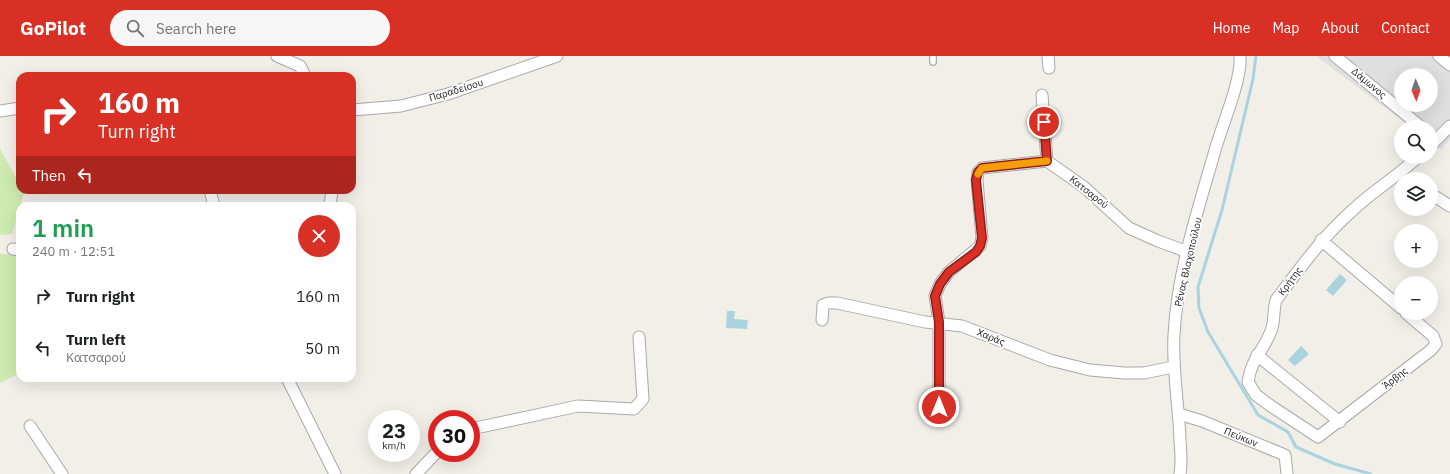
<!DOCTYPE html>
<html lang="en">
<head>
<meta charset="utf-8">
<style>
  body { margin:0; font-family:"IBM Plex Sans",sans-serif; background:#f6f6f6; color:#202124; height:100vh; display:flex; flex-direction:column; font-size:15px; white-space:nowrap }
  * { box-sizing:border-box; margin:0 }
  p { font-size:13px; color:#757577 }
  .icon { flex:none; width:22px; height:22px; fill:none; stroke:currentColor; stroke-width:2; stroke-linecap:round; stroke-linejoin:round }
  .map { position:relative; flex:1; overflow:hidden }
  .panel { position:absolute; left:16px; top:146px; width:340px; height:180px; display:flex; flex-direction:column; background:#fff; border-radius:12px; box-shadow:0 4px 16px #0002 }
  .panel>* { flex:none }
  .guide { position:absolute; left:16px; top:16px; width:340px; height:122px; border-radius:12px; box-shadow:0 4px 16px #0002; background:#d93025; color:#fff; overflow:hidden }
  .needle { width:26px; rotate:178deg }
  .buttons { position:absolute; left:1394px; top:12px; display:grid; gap:8px }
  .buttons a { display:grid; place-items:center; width:44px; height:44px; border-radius:50%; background:#fff; box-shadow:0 4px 16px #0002; font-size:20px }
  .speed { position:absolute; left:368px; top:354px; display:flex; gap:8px; font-size:20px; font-weight:700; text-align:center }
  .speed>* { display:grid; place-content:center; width:52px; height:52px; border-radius:50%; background:#fff; box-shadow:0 4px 16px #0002; line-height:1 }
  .speed small { font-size:10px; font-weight:400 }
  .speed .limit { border:6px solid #d22; background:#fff; color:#111 }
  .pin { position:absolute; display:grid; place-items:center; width:34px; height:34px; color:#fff; margin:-17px; border:2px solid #fff; border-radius:50%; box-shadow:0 1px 4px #0007 }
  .me { position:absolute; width:44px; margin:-22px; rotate:0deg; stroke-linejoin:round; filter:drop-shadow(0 0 3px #0008) }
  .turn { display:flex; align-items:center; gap:14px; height:84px; padding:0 16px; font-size:18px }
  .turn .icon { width:52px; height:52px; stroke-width:2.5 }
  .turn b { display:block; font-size:28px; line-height:34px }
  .then { display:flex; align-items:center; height:38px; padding:0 16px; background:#0003; gap:8px; font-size:15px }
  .round { display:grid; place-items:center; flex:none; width:42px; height:42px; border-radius:21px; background:#f6f6f6 }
  .overview { display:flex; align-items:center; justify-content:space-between; height:68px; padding:0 16px }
  h1 { font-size:24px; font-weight:600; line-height:30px; color:#1e9e55 }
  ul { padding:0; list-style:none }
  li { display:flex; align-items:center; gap:12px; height:52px; padding:0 16px }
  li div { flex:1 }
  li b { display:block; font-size:15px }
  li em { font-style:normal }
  header { display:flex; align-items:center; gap:24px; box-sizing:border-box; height:56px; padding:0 20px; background:#d93025; color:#fff }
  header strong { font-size:19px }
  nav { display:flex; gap:22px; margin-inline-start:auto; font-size:14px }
  .search { width:280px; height:36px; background:#f6f6f6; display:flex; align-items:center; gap:10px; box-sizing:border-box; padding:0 14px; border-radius:22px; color:#757577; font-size:15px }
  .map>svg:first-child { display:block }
  .residential { fill:#e0dfdf; fill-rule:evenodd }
  .grass { fill:#cdebb0 }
  .water { fill:#aad3df }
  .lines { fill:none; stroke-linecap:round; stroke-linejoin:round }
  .stream { stroke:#aad3df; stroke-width:3 }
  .service-casing { stroke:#a9a9a9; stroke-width:8 }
  .minor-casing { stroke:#a9a9a9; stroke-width:13 }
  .service { stroke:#fff; stroke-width:5.5 }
  .minor { stroke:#fff; stroke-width:11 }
  .route-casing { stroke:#8d1f18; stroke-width:10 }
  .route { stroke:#d93025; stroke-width:7 }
  .slow { stroke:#f59e0b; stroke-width:7 }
  .labels { text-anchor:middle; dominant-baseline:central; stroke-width:3.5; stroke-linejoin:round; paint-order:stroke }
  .street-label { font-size:10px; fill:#222; stroke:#fff }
</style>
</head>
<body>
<header>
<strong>GoPilot</strong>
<div class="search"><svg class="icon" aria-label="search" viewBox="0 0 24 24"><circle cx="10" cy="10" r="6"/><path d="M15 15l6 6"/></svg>Search here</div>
<nav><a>Home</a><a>Map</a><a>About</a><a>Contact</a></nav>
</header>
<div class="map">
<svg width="1450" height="418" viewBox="0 0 1450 418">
  <rect width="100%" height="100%" fill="#f2efe9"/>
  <path class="residential" d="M1316 0H1450V83L1441 94 1431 86V71H1411ZM1401 19H1431V49H1401Z"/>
  <g class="grass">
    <polygon points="0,92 20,130 20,134 22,134 24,137 12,178 0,179"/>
    <polygon points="0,198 20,199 20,317 0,327"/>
  </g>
  <g class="water">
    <polygon points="1340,218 1347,224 1333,240 1326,234"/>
    <polygon points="727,255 735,255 734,263 748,264 747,273 726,272"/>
    <polygon points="1301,290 1309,298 1295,310 1288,304"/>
  </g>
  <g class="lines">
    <polyline class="stream" points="1256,0 1253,23 1222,154 1198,231 1199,252 1208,276 1258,359 1288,376 1296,391 1335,408 1371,418"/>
    <g class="service-casing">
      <polyline id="service" points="933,6 933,0"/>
    </g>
    <g class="minor-casing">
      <g id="minor">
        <polyline points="277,0 300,10 305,20"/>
        <polyline points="1048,0 1049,12"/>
        <polyline points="1335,0 1421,71"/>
        <polyline points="1439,0 1450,9"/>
        <polyline points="1042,39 1047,105 1084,131 1129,172 1158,185 1188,196"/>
        <polyline points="352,54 401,50 448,38 557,0"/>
        <polyline points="0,55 20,52"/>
        <polyline points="1431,89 1450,70"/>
        <polyline points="210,134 214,150"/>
        <polyline points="1431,138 1450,150"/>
        <polyline points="330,150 332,134"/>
        <polyline points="1321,184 1401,252"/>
        <polyline points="13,193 20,194"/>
        <path d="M1406 257 1433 280 1436 288 1431 294 1318 381 1271 350 1256 339 1248 326C1251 303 1264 294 1271 275 1275 265 1273 254 1276 244 1301 211 1323 180 1354 153 1374 134 1398 120 1418 101"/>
        <polyline points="822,264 823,249 828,247 837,247 925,266 962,270 1050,304 1090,314 1124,317 1144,317 1173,311"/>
        <polyline points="1257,299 1340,366"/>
        <polyline points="287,322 335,418"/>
        <polyline points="1179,358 1202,365 1285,399 1287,418"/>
        <polyline points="939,365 939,266 935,240 940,228 949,216 980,190 982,182 977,124 978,116 982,112 1047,105"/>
        <polyline points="30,370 62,418"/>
        <polyline points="471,373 578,350 634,353 643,343 639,281"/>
        <polyline points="416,418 437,396"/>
        <path d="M1180 418C1182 407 1181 396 1180 385 1179 349 1172 315 1174 279 1177 217 1199 150 1216 91 1223 67 1242 23 1240 0"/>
      </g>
    </g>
    <use href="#service" class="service"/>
    <use href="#minor" class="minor"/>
  </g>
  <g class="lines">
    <g class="route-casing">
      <polyline id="route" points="939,351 939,266 935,240 940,228 949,216 976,196 980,190 982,182 976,124 978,116 982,112 1047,105 1044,66"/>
    </g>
    <use href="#route" class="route"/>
    <polyline class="slow" points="978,118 982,112 1047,105"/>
  </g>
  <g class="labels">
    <g class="street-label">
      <text transform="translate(1369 27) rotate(40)">Δάμωνος</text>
      <text transform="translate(456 34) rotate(-17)">Παραδείσου</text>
      <text transform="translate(1089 136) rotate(38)">Κατσαρού</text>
      <text transform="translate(1188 206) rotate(-77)">Ρένας Βλαχοπούλου</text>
      <text transform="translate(1290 225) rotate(-53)">Κρήτης</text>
      <text transform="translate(991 281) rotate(22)">Χαράς</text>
      <text transform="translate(1395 322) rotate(-38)">Άρβης</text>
      <text transform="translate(1241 381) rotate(22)">Πεύκων</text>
    </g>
  </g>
</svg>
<div class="buttons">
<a><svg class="needle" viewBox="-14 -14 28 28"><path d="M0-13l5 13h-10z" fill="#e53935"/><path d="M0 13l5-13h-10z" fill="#757577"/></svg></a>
<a><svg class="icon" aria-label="search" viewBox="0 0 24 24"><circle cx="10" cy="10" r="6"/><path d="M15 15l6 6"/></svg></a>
<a><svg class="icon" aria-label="layers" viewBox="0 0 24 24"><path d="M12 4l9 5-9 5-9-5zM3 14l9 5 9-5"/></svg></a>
<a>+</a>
<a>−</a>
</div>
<div class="speed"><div>23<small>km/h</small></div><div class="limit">30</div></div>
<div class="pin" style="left:1044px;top:66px;background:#d93025"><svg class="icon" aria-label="arrive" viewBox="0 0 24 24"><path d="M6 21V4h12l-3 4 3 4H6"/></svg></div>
<svg class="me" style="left:939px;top:351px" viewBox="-20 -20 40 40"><circle r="17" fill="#d93025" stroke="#fff" stroke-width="3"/><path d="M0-11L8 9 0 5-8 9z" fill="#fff"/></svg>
<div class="guide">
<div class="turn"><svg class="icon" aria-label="right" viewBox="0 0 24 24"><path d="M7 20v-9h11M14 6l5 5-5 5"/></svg><div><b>160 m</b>Turn right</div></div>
<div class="then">Then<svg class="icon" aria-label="left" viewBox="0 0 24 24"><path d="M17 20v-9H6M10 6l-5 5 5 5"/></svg></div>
</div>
<section class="panel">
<div class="overview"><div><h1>1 min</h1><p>240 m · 12:51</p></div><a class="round" style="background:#d93025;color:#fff"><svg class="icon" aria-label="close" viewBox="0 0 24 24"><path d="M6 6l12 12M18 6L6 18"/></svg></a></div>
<ul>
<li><svg class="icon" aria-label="right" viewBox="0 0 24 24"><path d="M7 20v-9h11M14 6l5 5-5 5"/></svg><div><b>Turn right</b></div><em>160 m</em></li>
<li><svg class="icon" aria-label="left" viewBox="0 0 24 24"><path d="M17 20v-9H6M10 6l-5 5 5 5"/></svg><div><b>Turn left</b><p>Κατσαρού</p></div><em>50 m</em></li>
</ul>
</section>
</div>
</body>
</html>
